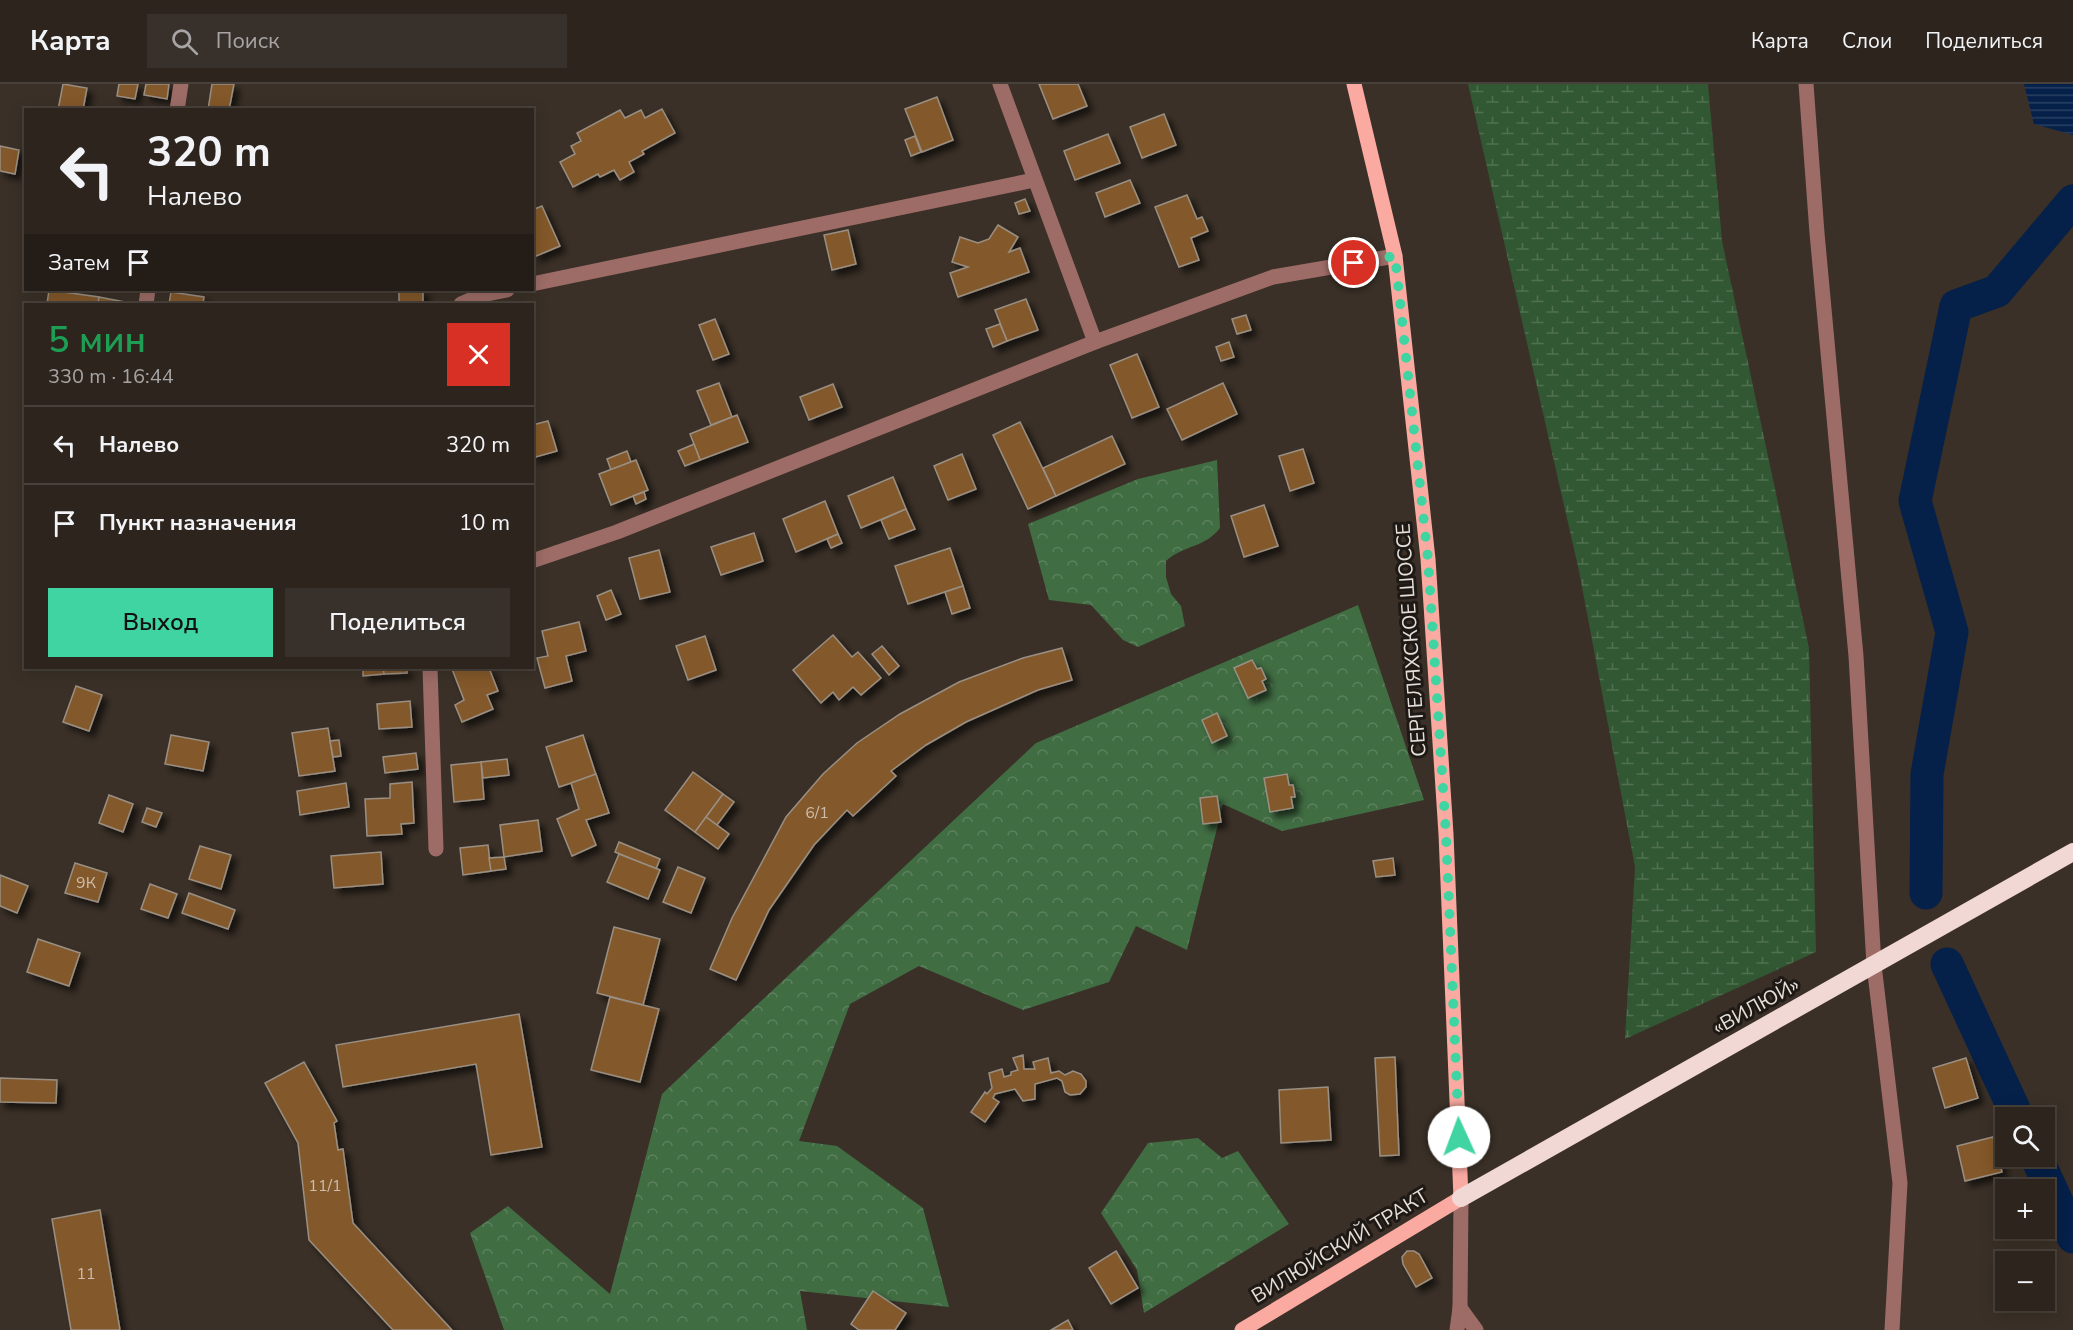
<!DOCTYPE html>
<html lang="ru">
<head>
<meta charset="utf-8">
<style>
  body { margin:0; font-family:"Nunito Sans",sans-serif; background:#38302a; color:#f1f3f6; height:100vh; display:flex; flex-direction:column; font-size:22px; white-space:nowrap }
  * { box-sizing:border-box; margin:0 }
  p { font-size:20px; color:#a6a4a4 }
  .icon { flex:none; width:33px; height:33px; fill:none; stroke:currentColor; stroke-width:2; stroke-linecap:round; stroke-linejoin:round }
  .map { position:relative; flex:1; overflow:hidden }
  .side { position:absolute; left:24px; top:219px; width:510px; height:366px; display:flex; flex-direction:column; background:#2c241d; border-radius:0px; box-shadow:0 3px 15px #0003,0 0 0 2px #48413b }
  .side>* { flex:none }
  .guide { position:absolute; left:24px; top:24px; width:510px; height:183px; border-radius:0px; box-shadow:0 3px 15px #0003,0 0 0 2px #48413b; background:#2c241d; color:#f1f3f6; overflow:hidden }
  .controls { position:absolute; left:1995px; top:1023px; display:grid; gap:12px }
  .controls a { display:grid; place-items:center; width:60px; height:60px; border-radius:0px; background:#2c241d; box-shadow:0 3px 15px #0003,0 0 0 2px #48413b; font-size:30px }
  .pin { position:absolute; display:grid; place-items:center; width:51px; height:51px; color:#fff; margin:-26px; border:3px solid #fff; border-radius:50%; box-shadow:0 2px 6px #0007 }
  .me { position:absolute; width:66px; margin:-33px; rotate:358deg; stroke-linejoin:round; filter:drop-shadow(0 0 4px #0008) }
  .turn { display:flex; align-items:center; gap:21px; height:126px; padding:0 24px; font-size:27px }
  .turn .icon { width:78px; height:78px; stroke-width:2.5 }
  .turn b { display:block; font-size:42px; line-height:51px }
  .then { display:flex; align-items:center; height:57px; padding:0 24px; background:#0003; gap:12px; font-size:22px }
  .round { display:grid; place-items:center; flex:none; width:63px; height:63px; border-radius:0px; background:#38302a }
  .headline { display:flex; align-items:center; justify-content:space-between; height:102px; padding:0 24px }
  h1 { font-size:36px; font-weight:600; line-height:45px; color:#1e9e55 }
  .action { display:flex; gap:12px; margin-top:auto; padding:12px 24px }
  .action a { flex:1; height:69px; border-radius:0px; background:#3fd4a2; color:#111; font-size:24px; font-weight:600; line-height:69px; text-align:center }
  .action a+a { background:#38302a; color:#f1f3f6 }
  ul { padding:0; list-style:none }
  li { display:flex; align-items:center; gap:18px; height:78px; padding:0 24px; border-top:2px solid #48413b }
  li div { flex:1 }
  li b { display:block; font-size:22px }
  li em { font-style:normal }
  header { display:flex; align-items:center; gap:36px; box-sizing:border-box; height:84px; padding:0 30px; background:#2c241d; border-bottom:2px solid #48413b }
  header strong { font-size:28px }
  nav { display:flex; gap:33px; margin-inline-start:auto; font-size:21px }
  .search { width:420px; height:54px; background:#38302a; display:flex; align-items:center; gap:15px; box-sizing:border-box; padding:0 21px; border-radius:0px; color:#a6a4a4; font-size:22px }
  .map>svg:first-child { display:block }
  .forest { fill:url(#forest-crowns) }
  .wetland { fill:url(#wetland-marsh) }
  .water { fill:url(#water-rules) }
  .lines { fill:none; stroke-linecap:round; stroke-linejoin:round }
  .river { stroke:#052049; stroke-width:33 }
  .building { fill:#83592c; stroke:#9a8f83; stroke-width:1.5; filter:url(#shadow) }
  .minor { stroke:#9d6c67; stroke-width:15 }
  .major { stroke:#fbaaa2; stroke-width:15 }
  .highway { stroke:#f1d8d5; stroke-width:18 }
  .route { stroke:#3fd4a2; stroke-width:10; stroke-dasharray:0 18 }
  .labels { text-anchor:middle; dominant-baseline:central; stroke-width:6; stroke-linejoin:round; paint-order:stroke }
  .number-label { font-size:16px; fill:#cdbeae }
  .street-label { font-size:20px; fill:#e6dfd9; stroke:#1e1915 }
</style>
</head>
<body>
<header>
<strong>Карта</strong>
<div class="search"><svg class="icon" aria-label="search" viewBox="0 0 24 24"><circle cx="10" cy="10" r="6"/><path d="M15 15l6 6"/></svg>Поиск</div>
<nav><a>Карта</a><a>Слои</a><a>Поделиться</a></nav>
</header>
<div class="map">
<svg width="2073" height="1246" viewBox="0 0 2073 1246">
  <defs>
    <pattern id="forest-crowns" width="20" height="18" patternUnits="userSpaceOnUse" patternTransform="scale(1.5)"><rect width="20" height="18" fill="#416d43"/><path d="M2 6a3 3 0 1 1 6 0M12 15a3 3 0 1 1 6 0" fill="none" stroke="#5c815e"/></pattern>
    <pattern id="wetland-marsh" width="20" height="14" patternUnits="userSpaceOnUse" patternTransform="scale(1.5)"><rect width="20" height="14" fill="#325833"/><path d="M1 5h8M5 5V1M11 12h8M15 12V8" fill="none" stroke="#507050"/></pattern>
    <pattern id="water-rules" width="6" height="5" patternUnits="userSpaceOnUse" patternTransform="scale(1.5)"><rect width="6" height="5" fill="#052049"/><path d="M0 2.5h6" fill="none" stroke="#294063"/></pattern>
    <filter id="shadow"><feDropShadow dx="5.5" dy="5.5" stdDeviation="3" flood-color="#0009"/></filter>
  </defs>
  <rect width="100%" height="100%" fill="#3a3027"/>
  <g class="forest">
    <path d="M1217 376 1220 444C1203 465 1185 460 1166 477V493L1171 510 1181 522 1185 542 1138 563 1123 556 1091 521 1049 516 1028 440 1138 395Z"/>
    <polygon points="1358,521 1424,716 1282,747 1223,720 1187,866 1136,842 1109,898 1023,926 919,882 850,920 799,1057 837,1062 923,1124 949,1223 800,1207 807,1246 504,1246 470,1149 508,1122 610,1210 662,1010 1036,659"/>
    <polygon points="1198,1054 1222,1074 1238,1067 1289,1140 1144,1229 1137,1186 1101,1129 1148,1059"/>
  </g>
  <polygon class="wetland" points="1468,0 1708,0 1722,157 1809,564 1816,868 1625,955 1635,783 1579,487"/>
  <polygon class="water" points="2024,0 2073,0 2073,51 2034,40"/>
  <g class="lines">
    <g class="river">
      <polyline points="1926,809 1927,690 1952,548 1915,417 1956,222 1997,207 2073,117"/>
      <polyline points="1947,880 2018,1034"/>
      <polyline points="2036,1072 2073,1153"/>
    </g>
  </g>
  <g class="building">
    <polygon points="63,0 87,4 83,26 58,26"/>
    <polygon points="119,0 138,0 135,15 117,12"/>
    <polygon points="146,0 169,0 167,15 144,11"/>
    <polygon points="212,0 234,0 229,26 208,26"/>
    <polygon points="1039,0 1078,0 1087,22 1053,35"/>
    <polygon points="937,13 953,56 922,68 905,25"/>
    <polygon points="662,25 675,49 642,67 644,70 629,78 634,88 620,96 614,86 600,93 598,90 573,103 560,78 575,70 571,62 581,57 577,49 620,26 625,34 641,26 645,34"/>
    <polygon points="1164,30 1176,61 1142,74 1130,43"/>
    <polygon points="1108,50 1120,79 1075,96 1064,67"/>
    <polygon points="915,52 921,68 911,72 905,56"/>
    <polygon points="0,62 19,66 15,90 0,87"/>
    <polygon points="1130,96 1140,119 1105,133 1096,109"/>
    <polygon points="1187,111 1197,135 1202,133 1208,147 1191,154 1199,176 1179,183 1155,123"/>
    <polygon points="1025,115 1030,127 1019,130 1015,119"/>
    <polygon points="542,122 560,162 534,173 532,126"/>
    <polygon points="998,141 1018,153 1009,168 1020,164 1029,188 958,213 950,189 968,183 952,178 960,153 978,159 989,155"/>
    <polygon points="848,146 856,180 832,186 824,151"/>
    <polygon points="49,206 99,213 98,220 47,220"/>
    <rect x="399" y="206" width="24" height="14"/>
    <polygon points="171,208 204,213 203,220 169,220"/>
    <polygon points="99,213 130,219 129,220 98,220"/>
    <polygon points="1026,215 1038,246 1007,257 995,226"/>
    <polygon points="1246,231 1251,246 1237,250 1232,235"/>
    <polygon points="715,235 729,270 713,276 699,241"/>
    <polygon points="1000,240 1007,257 993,263 986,245"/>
    <polygon points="1229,258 1234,273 1221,277 1216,263"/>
    <polygon points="1137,270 1159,323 1132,334 1110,281"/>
    <polygon points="719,299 732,333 711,341 697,307"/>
    <polygon points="1223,299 1237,330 1182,356 1167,325"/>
    <polygon points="833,300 842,323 809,336 800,313"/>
    <polygon points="737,331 748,358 700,376 690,350"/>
    <polygon points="548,337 557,367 532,374 532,341"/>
    <polygon points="1020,338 1056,412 1028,425 993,351"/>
    <polygon points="1112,352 1125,380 1056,412 1043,384"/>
    <polygon points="694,360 700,376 685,382 678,367"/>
    <polygon points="1303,365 1314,399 1290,407 1279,372"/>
    <polygon points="627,367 631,378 611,386 607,375"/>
    <polygon points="962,370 976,405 948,416 934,382"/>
    <polygon points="636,376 648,406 611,421 599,390"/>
    <polygon points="893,393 906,425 861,444 848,412"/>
    <polygon points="644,408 646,415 636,420 633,412"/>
    <polygon points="825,417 838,450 796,468 783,435"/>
    <polygon points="1264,421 1278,462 1244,473 1231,432"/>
    <polygon points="906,425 915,445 889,455 881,436"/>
    <polygon points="754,449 763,477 721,491 711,463"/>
    <polygon points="838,450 842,459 831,464 827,455"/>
    <polygon points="950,464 963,502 908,520 895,482"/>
    <polygon points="659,466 670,508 640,515 629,474"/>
    <polygon points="963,502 970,524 952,530 945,508"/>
    <polygon points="611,506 621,530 606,536 597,512"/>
    <polygon points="579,538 586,567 566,572 572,597 545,604 537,574 548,572 542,547"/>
    <polygon points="833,551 852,573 858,568 881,594 861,611 853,603 839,616 833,608 821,619 793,586"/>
    <polygon points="705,552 716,586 688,596 676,562"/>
    <polygon points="882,562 899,582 889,591 872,570"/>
    <polygon points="1062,564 1072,596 1038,606 966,638 926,661 891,687 896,692 853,732 847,726 814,761 769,826 736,896 710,885 732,834 786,733 823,690 857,659 900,630 959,598 1023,574"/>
    <polygon points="1252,576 1257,585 1261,584 1266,595 1262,597 1266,606 1248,614 1234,584"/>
    <polygon points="363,584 383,584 384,590 363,592"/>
    <polygon points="383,584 407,584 407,589 384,590"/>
    <polygon points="456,584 489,584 498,607 487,611 493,625 462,638 455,621 464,616 452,585"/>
    <polygon points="76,602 102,611 89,647 63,638"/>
    <polygon points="410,617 412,643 379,645 377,620"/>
    <polygon points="1217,629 1227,652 1212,659 1202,636"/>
    <polygon points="328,644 335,687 299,692 292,649"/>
    <polygon points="171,651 209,658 203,687 165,680"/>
    <polygon points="583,651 596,691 559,703 546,663"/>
    <polygon points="339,656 341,672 333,673 330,657"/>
    <polygon points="416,669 418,685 385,689 383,673"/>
    <polygon points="507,675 509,691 483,694 481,678"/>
    <polygon points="481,678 484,715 454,718 451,681"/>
    <polygon points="693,688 723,710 695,748 665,726"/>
    <polygon points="596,690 609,729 586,736 596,761 572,772 557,735 579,725 571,699"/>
    <polygon points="1287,690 1289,701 1293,701 1295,713 1291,713 1293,724 1270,728 1264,694"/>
    <polygon points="412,698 414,739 401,740 402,750 367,752 365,715 390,714 390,700"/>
    <polygon points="346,699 349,723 300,731 297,707"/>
    <polygon points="723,710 734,718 717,741 706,733"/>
    <polygon points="109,711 133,720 123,748 99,739"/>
    <polygon points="1217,712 1221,738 1203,740 1200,714"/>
    <polygon points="147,724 162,729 156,743 142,738"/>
    <polygon points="706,733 729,750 718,765 695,748"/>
    <polygon points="538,736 542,767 504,773 500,741"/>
    <polygon points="619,758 660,775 656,785 615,768"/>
    <polygon points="488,761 491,787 463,791 460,764"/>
    <polygon points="200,762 231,771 221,805 189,795"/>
    <polygon points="381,768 383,800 334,804 331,772"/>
    <polygon points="619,770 660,786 648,815 607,798"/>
    <polygon points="504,773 506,785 491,787 489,774"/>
    <polygon points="1393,774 1395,791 1376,793 1373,777"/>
    <polygon points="75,779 107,789 98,818 65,809"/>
    <polygon points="678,783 705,794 691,829 663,818"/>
    <polygon points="0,791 28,802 17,829 0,822"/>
    <polygon points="150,800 177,810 168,834 141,825"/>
    <polygon points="189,809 235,826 228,845 182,829"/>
    <polygon points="614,843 660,855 643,921 597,909"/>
    <polygon points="38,855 80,869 69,902 27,888"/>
    <polygon points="610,913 659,925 640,998 591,986"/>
    <polygon points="519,930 542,1063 491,1071 476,980 343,1003 336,961"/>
    <polygon points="1023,971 1024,985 1035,985 1033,978 1048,974 1051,989 1059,987 1065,991 1073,987 1081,990 1086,997 1086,1003 1080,1010 1070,1011 1065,1008 1062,997 1057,994 1035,1000 1035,1015 1023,1017 1015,1005 995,1010 993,1014 999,1018 985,1038 971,1028 985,1008 987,1010 992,1004 989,989 1002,985 1004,993 1011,991 1011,988 1018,986 1013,974"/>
    <polygon points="1395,973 1399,1071 1380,1072 1375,974"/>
    <polygon points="1966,974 1978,1014 1945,1024 1933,984"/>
    <polygon points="304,978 337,1037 334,1039 338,1066 343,1065 353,1139 452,1246 393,1246 309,1156 298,1059 265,999"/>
    <polygon points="0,994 57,996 56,1019 0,1018"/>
    <polygon points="1328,1003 1331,1056 1281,1059 1279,1006"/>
    <polygon points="1993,1053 2002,1088 1965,1097 1957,1062"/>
    <polygon points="100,1126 120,1246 71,1246 52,1135"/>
    <polygon points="1116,1167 1138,1204 1111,1220 1089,1184"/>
    <polygon points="1407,1167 1414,1167 1419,1170 1432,1194 1416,1203 1403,1180 1402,1173"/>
    <polygon points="873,1207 906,1229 895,1246 859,1246 851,1240"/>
    <polygon points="1068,1236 1073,1246 1051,1246"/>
  </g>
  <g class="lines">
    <g class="minor">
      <polyline points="1000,0 1095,258"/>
      <polyline points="1806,0 1817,149 1856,572 1874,881 1900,1099 1892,1246"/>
      <polyline points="177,26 181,0"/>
      <polyline points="532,200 1034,96"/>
      <polyline points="146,220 148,206"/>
      <polyline points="461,220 482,211 507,206"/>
      <polyline points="532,477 617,448 1095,258 1273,193 1395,172"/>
      <polyline points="430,584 436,765"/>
      <polyline points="1460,1224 1476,1246"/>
      <polyline points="1457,1246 1460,1224 1461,1114"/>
    </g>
    <polyline class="major" points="1242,1246 1461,1114 1446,750 1428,475 1395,172 1354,0"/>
    <polyline class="highway" points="1461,1114 2073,768"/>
  </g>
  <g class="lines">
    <polyline class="route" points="1354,179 1395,172 1428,475 1446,750 1459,1053"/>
  </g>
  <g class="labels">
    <g class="number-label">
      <text x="817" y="729">6/1</text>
      <text x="86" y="799">9К</text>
      <text x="325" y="1102">11/1</text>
      <text x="86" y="1190">11</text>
    </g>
    <g class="street-label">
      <text transform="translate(1411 556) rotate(-94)">СЕРГЕЛЯХСКОЕ ШОССЕ</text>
      <text transform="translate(1756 922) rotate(-29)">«ВИЛЮЙ»</text>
      <text transform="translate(1340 1162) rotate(-31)">ВИЛЮЙСКИЙ ТРАКТ</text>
    </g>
  </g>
</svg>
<div class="controls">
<a><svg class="icon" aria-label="search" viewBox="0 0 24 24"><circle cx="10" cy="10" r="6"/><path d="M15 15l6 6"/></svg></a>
<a>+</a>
<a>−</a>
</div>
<div class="pin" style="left:1354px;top:179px;background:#d93025"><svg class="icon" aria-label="arrive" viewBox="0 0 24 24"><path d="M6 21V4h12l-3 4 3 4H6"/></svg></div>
<svg class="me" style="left:1459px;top:1053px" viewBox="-20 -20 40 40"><circle r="19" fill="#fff"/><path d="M0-13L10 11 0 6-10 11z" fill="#3fd4a2"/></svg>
<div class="guide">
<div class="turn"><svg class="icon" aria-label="left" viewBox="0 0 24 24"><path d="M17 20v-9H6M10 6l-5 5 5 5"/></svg><div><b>320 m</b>Налево</div></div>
<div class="then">Затем<svg class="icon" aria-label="arrive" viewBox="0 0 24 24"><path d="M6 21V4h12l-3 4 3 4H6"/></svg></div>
</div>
<section class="side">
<div class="headline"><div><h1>5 мин</h1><p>330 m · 16:44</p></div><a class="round" style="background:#d93025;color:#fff"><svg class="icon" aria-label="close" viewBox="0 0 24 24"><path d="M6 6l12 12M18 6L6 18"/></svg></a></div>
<ul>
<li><svg class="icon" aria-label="left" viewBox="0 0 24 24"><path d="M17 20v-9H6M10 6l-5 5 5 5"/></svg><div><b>Налево</b></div><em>320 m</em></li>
<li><svg class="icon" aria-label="arrive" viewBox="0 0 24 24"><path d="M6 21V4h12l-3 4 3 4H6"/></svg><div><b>Пункт назначения</b></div><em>10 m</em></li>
</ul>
<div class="action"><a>Выход</a><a>Поделиться</a></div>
</section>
</div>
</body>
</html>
